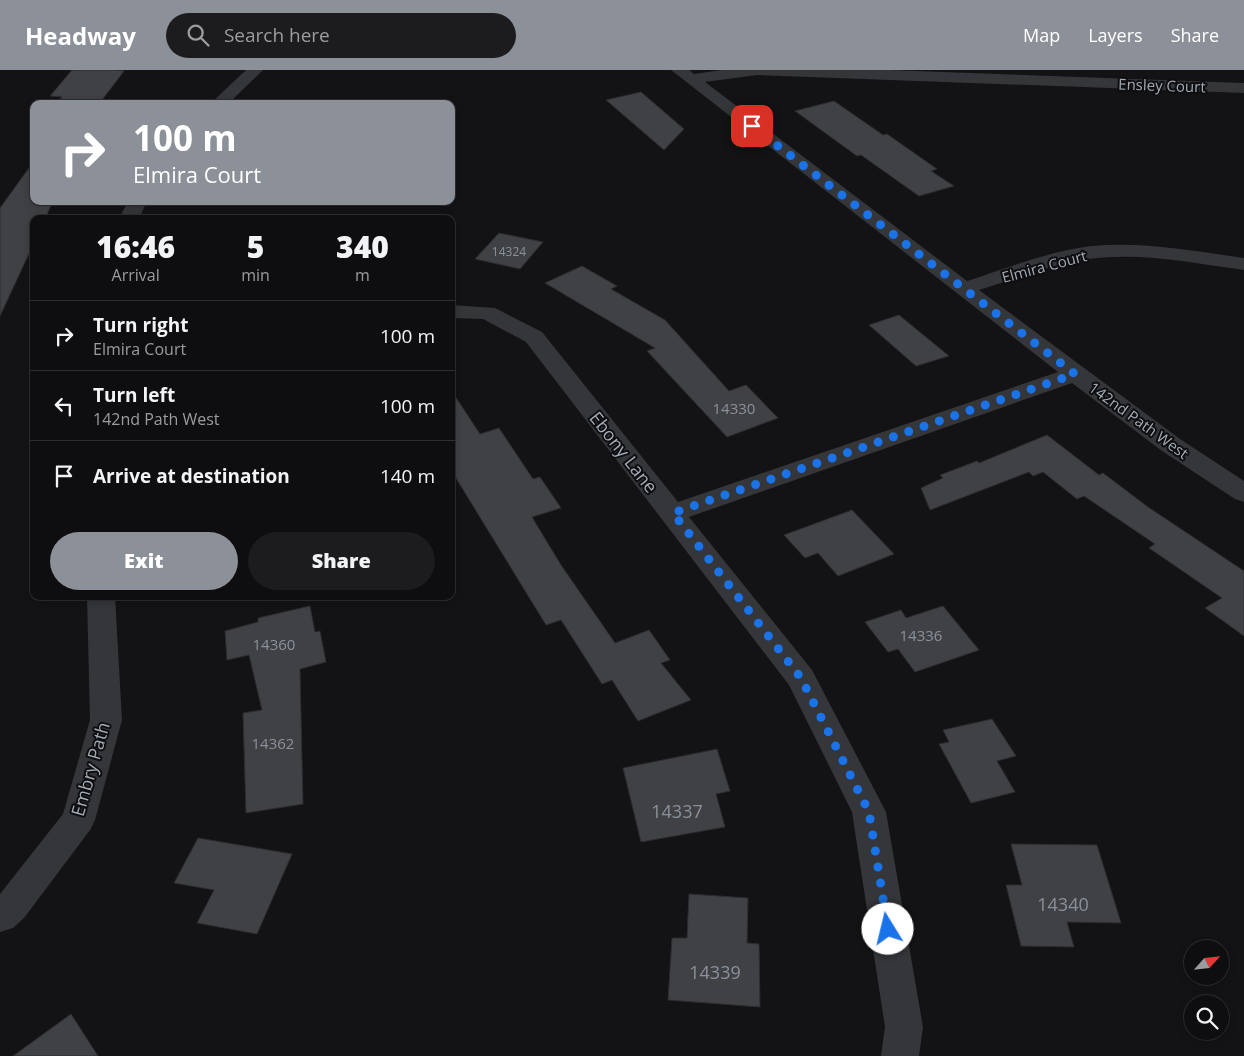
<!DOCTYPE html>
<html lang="en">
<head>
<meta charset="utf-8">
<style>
  body { margin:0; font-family:"Open Sans",sans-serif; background:#1c1c1e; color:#f1f3f6; height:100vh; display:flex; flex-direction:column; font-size:19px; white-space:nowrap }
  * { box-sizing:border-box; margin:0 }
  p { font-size:16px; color:#9b9c9f }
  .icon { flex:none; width:28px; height:28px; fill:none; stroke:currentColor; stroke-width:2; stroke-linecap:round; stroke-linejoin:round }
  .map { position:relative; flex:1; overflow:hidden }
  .sheet { position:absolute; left:30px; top:145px; width:425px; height:385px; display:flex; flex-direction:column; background:#0e0e10; border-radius:10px; box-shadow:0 2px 8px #0003,0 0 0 1px #2e2e30 }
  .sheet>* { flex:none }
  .guide { position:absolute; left:30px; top:30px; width:425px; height:105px; border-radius:10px; box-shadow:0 2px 8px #0003,0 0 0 1px #2e2e30; background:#8c9099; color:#fff; overflow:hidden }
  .needle { width:32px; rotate:63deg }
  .fabs { position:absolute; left:1184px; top:870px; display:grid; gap:10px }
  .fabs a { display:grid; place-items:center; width:45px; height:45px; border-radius:50%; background:#0e0e10; box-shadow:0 2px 8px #0003,0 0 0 1px #2e2e30; font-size:25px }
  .pin { position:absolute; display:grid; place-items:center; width:42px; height:42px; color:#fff; margin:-21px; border-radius:10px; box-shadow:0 2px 8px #0006 }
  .me { position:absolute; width:55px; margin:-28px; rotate:351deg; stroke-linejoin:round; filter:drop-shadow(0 0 4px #0008) }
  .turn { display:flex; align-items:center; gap:18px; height:105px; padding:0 20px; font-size:22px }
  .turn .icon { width:65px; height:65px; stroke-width:2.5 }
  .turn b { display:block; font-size:35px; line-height:42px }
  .eta { display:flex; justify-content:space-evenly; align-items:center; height:85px; text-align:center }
  .eta b { font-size:30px; font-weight:800; line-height:35px }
  .cta { display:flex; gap:10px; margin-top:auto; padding:10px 20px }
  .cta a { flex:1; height:58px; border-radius:30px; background:#8c9099; color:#fff; font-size:20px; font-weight:800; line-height:58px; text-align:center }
  .cta a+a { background:#1c1c1e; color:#f1f3f6 }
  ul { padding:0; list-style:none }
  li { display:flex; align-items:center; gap:15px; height:70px; padding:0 20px; border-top:1px solid #2e2e30 }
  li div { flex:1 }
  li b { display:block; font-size:19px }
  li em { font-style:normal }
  header { display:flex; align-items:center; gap:30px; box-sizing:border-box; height:70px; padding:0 25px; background:#8c9099; color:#fff }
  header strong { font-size:24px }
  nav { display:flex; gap:28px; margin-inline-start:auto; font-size:18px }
  .search { width:350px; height:45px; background:#1c1c1e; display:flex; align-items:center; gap:12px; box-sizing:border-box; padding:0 18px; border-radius:28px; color:#9b9c9f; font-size:19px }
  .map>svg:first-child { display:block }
  .building { fill:#3f4145; stroke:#2d2d31 }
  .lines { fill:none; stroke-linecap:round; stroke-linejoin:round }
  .minor { fill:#34363a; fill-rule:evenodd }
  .tertiary { fill:#34363a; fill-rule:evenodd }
  .route { stroke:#1a73e8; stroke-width:9; stroke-dasharray:0 16.2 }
  .labels { text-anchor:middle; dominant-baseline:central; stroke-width:4; stroke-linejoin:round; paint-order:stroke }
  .far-number-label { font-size:12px; fill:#8a919a }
  .far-street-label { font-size:15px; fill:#a3acb6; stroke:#0e0e10 }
  .number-label { font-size:15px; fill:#8a919a }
  .street-label { font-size:18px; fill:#a3acb6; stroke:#0e0e10 }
  .near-number-label { font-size:18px; fill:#8a919a }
</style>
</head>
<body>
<header>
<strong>Headway</strong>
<div class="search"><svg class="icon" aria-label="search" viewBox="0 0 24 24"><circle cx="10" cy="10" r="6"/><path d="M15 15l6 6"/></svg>Search here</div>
<nav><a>Map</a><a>Layers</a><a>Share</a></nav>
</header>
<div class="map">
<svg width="1244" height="986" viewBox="0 0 1244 986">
  <rect width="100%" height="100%" fill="#131315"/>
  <g class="building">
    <polygon points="72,0 115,0 124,1 99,34 56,34 62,27 50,26"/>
    <polygon points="641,22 684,59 664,80 606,30"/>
    <polygon points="834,31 883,65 887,64 937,99 931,101 954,116 919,126 861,85 857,86 795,41"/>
    <polygon points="34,91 34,131 53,131 45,149 34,149 34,173 0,246 0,138"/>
    <polygon points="499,163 543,172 520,199 475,189"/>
    <polygon points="582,196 617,216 611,219 665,250 729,321 746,315 778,348 727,367 647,281 655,278 545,213"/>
    <polygon points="899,245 949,286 916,296 869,255"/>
    <polygon points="451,320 480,364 499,358 533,409 540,407 561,438 532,447 561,495 615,573 649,560 670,590 661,593 691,630 638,651 612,610 602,614 561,550 546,555 451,400"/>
    <polygon points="1047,365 1099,405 1103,403 1148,437 1244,501 1244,566 1205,538 1222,528 1149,478 1155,474 1084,426 1077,429 1043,402 1033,406 1029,402 930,440 921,418 943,408 940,405 977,391 979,393"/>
    <polygon points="852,440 894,484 838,506 818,483 805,488 784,465"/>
    <polygon points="310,536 315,562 320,561 326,592 300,599 303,734 246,743 243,643 262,640 249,585 227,590 225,561 258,552 258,548"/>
    <polygon points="943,536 979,580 915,602 898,579 888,582 865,552 901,540 906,548"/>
    <polygon points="992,649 1016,686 997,691 1015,722 971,733 939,674 949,672 943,660"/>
    <polygon points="717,679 730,721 716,724 725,757 641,772 623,698"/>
    <polygon points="198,768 292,784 257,864 197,853 214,820 174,813"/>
    <polygon points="1011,774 1097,775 1121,853 1067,852 1074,877 1021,876 1006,815 1022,815"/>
    <polygon points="689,824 748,828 747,873 759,874 760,937 668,930 672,868 687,868"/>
    <polygon points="71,944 98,986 13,986"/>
  </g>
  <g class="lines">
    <path class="minor" d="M671 0H689L694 4 722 0H889L1244 13V23L757 5 705 12 967 211C1008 198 1049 181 1092 176 1143 171 1194 181 1244 188V200C1193 193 1140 182 1089 189 1051 194 1015 209 979 220L1180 369 1244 411V432L1235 429 1162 381 1072 313 689 447 812 600 886 742 923 957 919 986H881L885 957 852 742 789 615 526 272 483 249 451 248V235L495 238 542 262 678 432 1058 302Z"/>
    <g class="tertiary">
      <polygon points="246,0 263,0 228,34 210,34"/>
      <polygon points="128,131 147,131 139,149 119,149"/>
      <polygon points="87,526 115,526 122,650 95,750 90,760 24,848 13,858 0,862 0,824 63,744 90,650"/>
    </g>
  </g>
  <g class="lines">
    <polyline class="route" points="752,56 1075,304 673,443 801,608 869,742 888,859"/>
  </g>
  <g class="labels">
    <g class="far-number-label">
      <text x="509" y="181">14324</text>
    </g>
    <g class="far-street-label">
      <text transform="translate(1162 15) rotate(2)">Ensley Court</text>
      <text transform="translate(1044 196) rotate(-15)">Elmira Court</text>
      <text transform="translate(1139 350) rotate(36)">142nd Path West</text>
    </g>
    <g class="number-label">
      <text x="734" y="338">14330</text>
      <text x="921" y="565">14336</text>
      <text x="274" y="574">14360</text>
      <text x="273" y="673">14362</text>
    </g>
    <g class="street-label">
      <text transform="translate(624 382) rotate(52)">Ebony Lane</text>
      <text transform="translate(90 699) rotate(-74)">Embry Path</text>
    </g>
    <g class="near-number-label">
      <text x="677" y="741">14337</text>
      <text x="1063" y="834">14340</text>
      <text x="715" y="902">14339</text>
    </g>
  </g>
</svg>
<div class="fabs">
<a><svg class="needle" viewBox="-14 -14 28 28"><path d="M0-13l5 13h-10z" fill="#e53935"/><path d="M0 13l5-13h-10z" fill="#9b9c9f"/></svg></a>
<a><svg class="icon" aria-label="search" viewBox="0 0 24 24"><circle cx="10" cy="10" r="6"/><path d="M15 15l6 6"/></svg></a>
</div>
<div class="pin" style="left:752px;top:56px;background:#d93025"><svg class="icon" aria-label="arrive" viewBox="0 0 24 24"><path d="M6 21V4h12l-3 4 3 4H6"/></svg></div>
<svg class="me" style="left:888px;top:859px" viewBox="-20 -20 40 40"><circle r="19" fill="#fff"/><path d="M0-13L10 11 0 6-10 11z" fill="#1a73e8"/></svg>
<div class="guide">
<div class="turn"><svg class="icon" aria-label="right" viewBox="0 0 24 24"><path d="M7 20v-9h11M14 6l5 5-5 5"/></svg><div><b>100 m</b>Elmira Court</div></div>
</div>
<section class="sheet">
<div class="eta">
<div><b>16:46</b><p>Arrival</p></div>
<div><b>5</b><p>min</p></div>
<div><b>340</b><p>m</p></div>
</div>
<ul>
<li><svg class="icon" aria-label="right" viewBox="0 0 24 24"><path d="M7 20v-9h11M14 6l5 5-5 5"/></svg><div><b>Turn right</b><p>Elmira Court</p></div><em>100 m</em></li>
<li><svg class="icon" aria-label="left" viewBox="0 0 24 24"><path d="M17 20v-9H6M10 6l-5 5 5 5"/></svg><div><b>Turn left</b><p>142nd Path West</p></div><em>100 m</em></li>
<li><svg class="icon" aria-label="arrive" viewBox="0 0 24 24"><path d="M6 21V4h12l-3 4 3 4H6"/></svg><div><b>Arrive at destination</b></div><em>140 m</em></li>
</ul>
<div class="cta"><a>Exit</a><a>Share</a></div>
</section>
</div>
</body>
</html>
